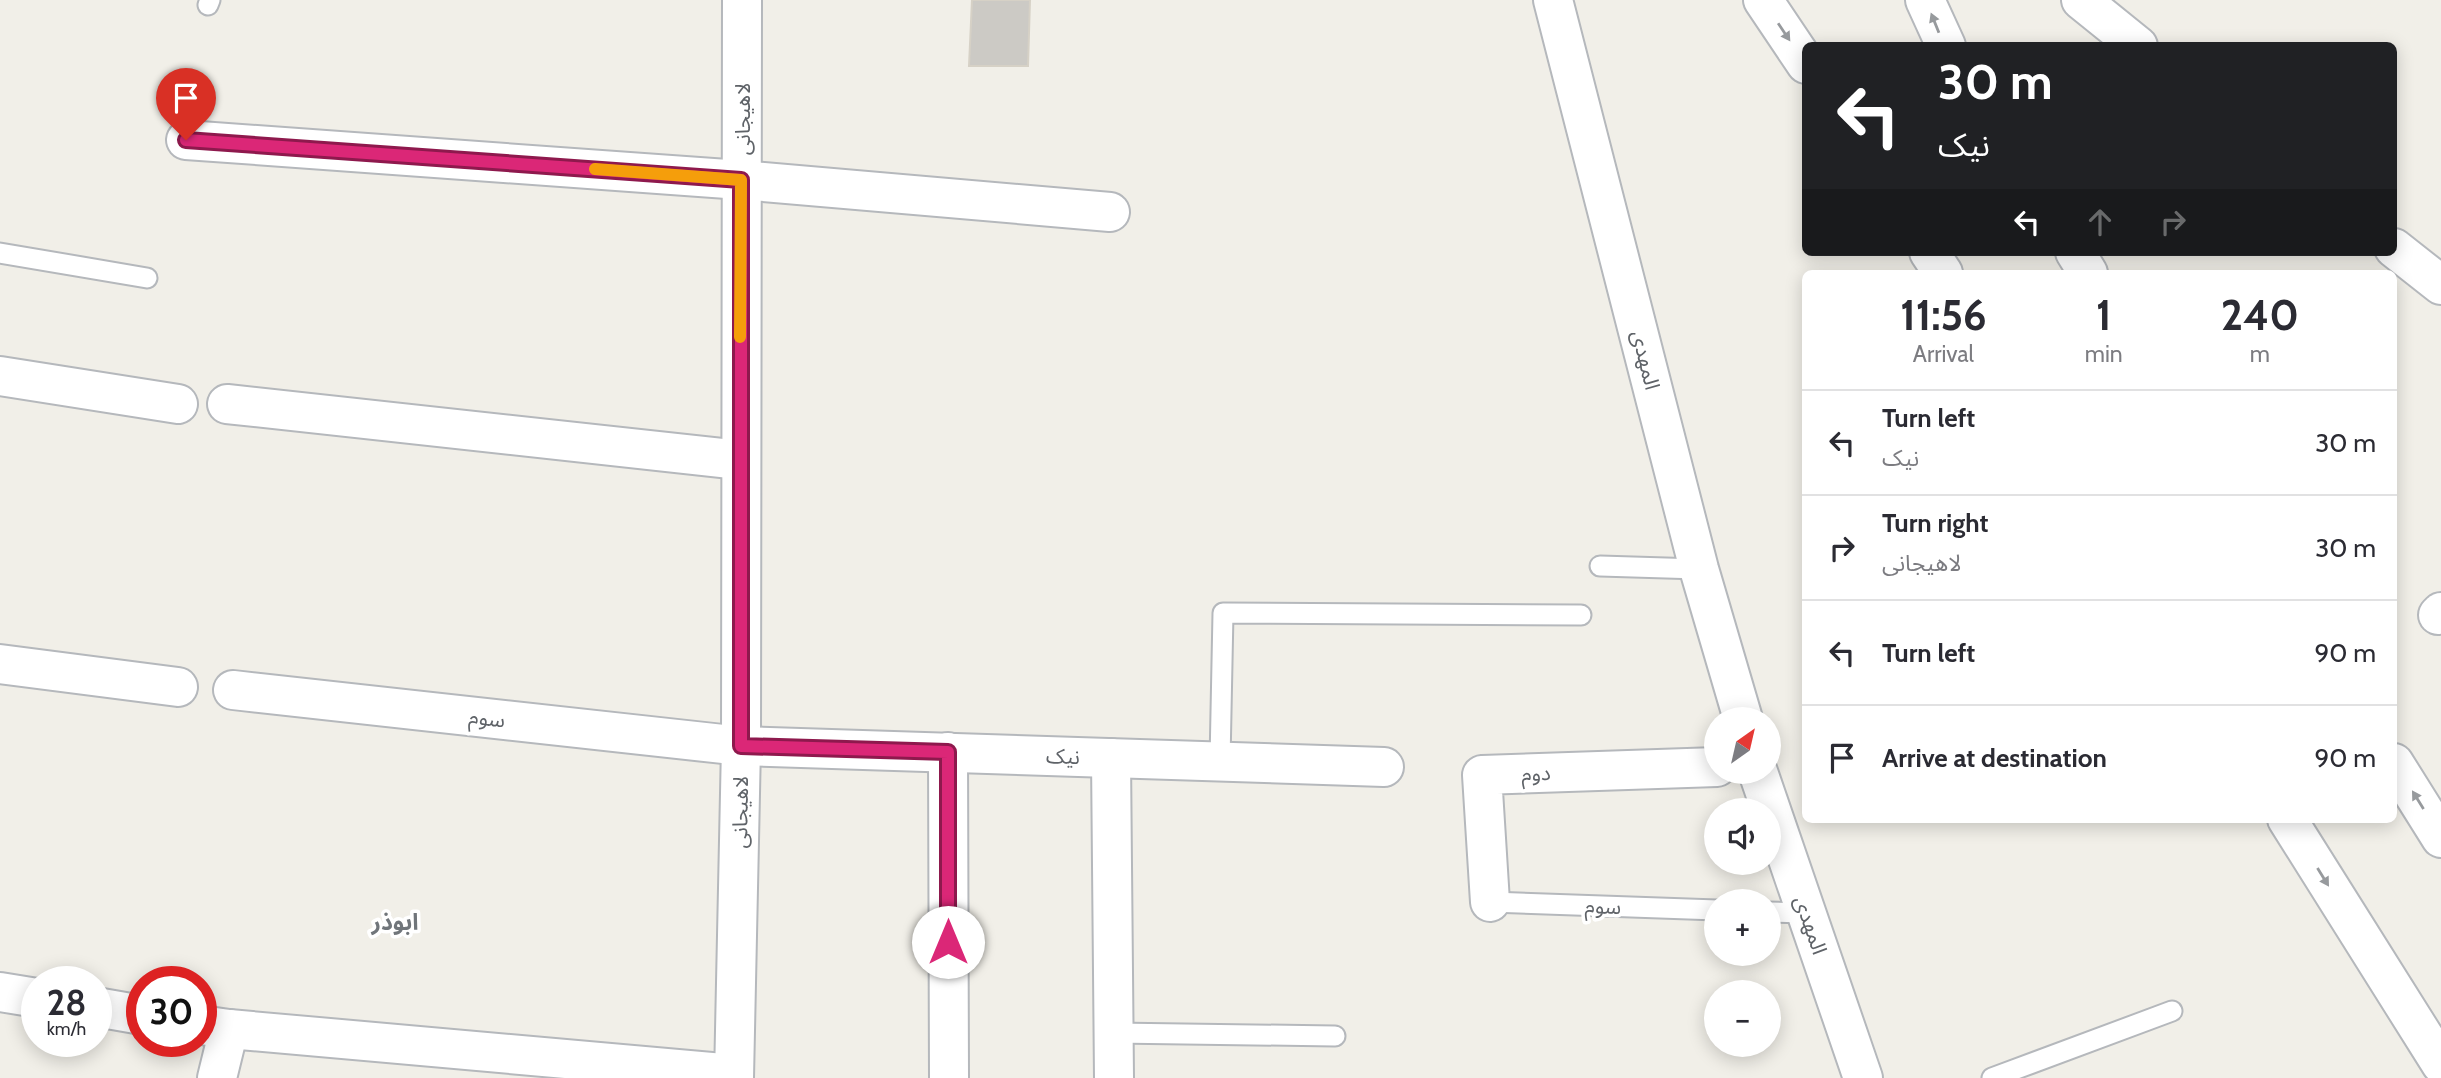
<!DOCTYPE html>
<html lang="en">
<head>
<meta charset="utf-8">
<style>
  body { margin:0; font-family:Cabin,"Noto Sans Arabic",sans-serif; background:#f7f7f7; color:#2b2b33; height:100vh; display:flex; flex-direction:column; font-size:26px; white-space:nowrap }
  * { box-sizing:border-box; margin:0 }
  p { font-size:23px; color:#7c7c81 }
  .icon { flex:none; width:38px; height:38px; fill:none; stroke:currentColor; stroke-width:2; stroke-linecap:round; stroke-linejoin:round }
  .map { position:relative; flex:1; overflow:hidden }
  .drawer { position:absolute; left:1802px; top:270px; width:595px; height:553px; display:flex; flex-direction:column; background:#fff; border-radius:10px; box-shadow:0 4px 18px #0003 }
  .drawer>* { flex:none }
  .guide { position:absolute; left:1802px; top:42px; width:595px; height:214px; border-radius:10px; box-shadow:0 4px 18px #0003; background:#202124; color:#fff; overflow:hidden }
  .needle { width:46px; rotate:34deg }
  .fabs { position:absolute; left:1704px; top:707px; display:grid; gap:14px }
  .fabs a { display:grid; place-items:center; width:77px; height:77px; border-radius:50%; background:#fff; box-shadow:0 4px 18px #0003; font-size:35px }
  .speed { position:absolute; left:21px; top:966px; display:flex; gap:14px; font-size:35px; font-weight:700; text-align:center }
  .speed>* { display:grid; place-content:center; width:91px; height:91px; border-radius:50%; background:#fff; box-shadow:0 4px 18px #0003; line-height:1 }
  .speed small { font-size:18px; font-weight:400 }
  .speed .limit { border:10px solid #d22; background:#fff; color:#111 }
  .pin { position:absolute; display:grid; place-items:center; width:60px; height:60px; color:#fff; margin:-72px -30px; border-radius:50% 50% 50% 0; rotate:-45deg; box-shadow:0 0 7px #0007 }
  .pin .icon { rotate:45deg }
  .me { position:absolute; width:77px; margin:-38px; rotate:0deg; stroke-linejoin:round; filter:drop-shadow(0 0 5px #0008) }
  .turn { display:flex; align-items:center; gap:24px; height:147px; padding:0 21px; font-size:32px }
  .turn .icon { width:91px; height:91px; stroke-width:2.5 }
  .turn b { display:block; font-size:49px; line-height:60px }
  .lanes { display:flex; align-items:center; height:66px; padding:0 21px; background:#0003; justify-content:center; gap:35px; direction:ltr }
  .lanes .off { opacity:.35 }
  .eta { display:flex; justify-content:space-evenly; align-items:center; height:119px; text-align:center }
  .eta b { font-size:42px; font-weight:700; line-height:49px }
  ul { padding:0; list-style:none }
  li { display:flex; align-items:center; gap:21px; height:105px; padding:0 21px; border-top:2px solid #e1e1e2 }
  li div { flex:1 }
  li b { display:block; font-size:26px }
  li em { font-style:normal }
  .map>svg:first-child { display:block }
  .building { fill:#cccac5; stroke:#d6d1c6; stroke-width:2 }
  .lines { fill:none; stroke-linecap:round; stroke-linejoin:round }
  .service-casing { stroke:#b5b8bc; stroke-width:23 }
  .minor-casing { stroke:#b5b8bc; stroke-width:42 }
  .tertiary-casing { stroke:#b5b8bc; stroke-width:42 }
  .service { stroke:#fff; stroke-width:19 }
  .minor { stroke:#fff; stroke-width:38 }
  .tertiary { stroke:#fff; stroke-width:38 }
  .oneway { fill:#979a9d }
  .route-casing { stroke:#8e194d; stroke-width:18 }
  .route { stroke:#db2777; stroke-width:12 }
  .slow { stroke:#f59e0b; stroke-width:12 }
  .labels { text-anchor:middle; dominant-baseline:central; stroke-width:7; stroke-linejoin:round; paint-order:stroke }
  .street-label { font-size:21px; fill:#5f6368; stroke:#fff }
  .neighbourhood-label { font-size:23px; font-weight:bold; fill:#70757a; stroke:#fff }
</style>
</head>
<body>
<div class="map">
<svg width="2441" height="1078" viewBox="0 0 2441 1078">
  <rect width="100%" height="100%" fill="#f1efe8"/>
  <polygon class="building" points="972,0 1030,0 1028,66 969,66"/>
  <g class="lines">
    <g class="service-casing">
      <g id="service">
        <polyline points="208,5 210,0"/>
        <polyline points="0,253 147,278"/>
        <polyline points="1600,566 1699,569"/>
        <polyline points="1220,761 1223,613 1581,615"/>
        <polyline points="1490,902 1717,910"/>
        <polyline points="1769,912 1806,913"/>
        <polyline points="1114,1033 1335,1036"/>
        <polyline points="1992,1078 2172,1011"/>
      </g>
    </g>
    <g class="minor-casing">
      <g id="minor">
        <polyline points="186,140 741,180 1110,212"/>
        <polyline points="0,376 178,404"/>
        <polyline points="227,404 740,460"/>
        <polyline points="2438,615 2441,612"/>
        <polyline points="0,664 178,687"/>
        <polyline points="233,690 741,746 1384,767"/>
        <polyline points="948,752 949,1078"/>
        <polyline points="1111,758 1114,1078"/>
        <polyline points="1490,902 1482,775 1717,767"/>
        <polyline points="0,992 37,998"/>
        <polyline points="96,1007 142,1015"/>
        <polyline points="201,1025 229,1029 734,1074"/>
        <polyline points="217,1078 229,1029"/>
      </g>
    </g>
    <g class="tertiary-casing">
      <g id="tertiary">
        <polyline points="1553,0 1699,569 1743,719"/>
        <polyline points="1763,0 1806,64"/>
        <polyline points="1925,0 1946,46"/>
        <polyline points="2081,0 2138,46"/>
        <polyline points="2394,248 2441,285"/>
        <polyline points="1929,252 1943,273"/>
        <polyline points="2075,252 2088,273"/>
        <polyline points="2394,763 2441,838"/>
        <polyline points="1758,772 1863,1078"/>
        <polyline points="2287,819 2441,1064"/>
        <polyline points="734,1078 741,746 742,0"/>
      </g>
    </g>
    <use href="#service" class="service"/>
    <use href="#minor" class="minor"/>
    <use href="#tertiary" class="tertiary"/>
  </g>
  <defs><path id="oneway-solid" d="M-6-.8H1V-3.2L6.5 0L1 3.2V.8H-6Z" transform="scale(1.75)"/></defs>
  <g class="oneway">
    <use href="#oneway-solid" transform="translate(1935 23) rotate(-112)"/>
    <use href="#oneway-solid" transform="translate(1784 32) rotate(56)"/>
    <use href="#oneway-solid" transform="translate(2418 800) rotate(-122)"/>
    <use href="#oneway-solid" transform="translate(2323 877) rotate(58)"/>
  </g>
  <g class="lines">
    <g class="route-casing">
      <polyline id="route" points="186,140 741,180 741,746 948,752 948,942"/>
    </g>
    <use href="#route" class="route"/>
    <polyline class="slow" points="595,169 741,180 740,337"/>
  </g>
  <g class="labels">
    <g class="street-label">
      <text transform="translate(742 119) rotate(-90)">لاهیجانی</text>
      <text transform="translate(1646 360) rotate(76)">المهدی</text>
      <text transform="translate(487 718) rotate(6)">سوم</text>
      <text transform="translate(1063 756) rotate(2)">نیک</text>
      <text transform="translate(1536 773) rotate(-2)">دوم</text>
      <text transform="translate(740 812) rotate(-89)">لاهیجانی</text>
      <text transform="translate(1603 906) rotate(2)">سوم</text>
      <text transform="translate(1811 925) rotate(71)">المهدی</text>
    </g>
    <g class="neighbourhood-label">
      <text x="395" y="922">ابوذر</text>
    </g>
  </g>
</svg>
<div class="fabs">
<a><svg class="needle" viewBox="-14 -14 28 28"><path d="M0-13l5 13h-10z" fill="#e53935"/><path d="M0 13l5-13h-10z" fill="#7c7c81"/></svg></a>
<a><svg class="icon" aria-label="sound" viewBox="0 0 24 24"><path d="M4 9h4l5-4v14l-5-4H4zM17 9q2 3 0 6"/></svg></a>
<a>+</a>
<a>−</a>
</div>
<div class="speed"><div>28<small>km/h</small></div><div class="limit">30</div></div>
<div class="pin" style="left:186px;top:140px;background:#d93025"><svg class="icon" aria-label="arrive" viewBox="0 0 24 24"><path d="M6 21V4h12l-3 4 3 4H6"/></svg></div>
<svg class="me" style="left:948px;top:942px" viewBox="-20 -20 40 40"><circle r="19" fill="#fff"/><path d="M0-13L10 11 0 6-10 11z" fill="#db2777"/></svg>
<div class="guide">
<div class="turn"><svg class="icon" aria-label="left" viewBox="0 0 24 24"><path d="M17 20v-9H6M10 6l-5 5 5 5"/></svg><div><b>30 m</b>نیک</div></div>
<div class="lanes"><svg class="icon" aria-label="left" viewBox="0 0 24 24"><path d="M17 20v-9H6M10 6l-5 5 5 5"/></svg><svg class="icon off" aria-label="ahead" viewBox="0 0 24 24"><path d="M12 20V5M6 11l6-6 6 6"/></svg><svg class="icon off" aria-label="right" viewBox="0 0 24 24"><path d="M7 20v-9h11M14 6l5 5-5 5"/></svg></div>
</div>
<section class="drawer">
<div class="eta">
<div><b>11:56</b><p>Arrival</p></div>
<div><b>1</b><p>min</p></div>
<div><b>240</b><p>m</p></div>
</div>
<ul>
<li><svg class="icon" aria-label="left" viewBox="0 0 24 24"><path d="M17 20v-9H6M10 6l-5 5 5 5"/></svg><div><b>Turn left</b><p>نیک</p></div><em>30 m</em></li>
<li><svg class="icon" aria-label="right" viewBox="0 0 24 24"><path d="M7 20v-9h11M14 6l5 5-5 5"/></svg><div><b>Turn right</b><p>لاهیجانی</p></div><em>30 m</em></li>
<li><svg class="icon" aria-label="left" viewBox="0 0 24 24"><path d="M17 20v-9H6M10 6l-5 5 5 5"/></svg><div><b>Turn left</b></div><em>90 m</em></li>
<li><svg class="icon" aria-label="arrive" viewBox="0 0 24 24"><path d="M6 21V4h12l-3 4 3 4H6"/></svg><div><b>Arrive at destination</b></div><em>90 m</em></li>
</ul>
</section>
</div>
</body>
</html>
